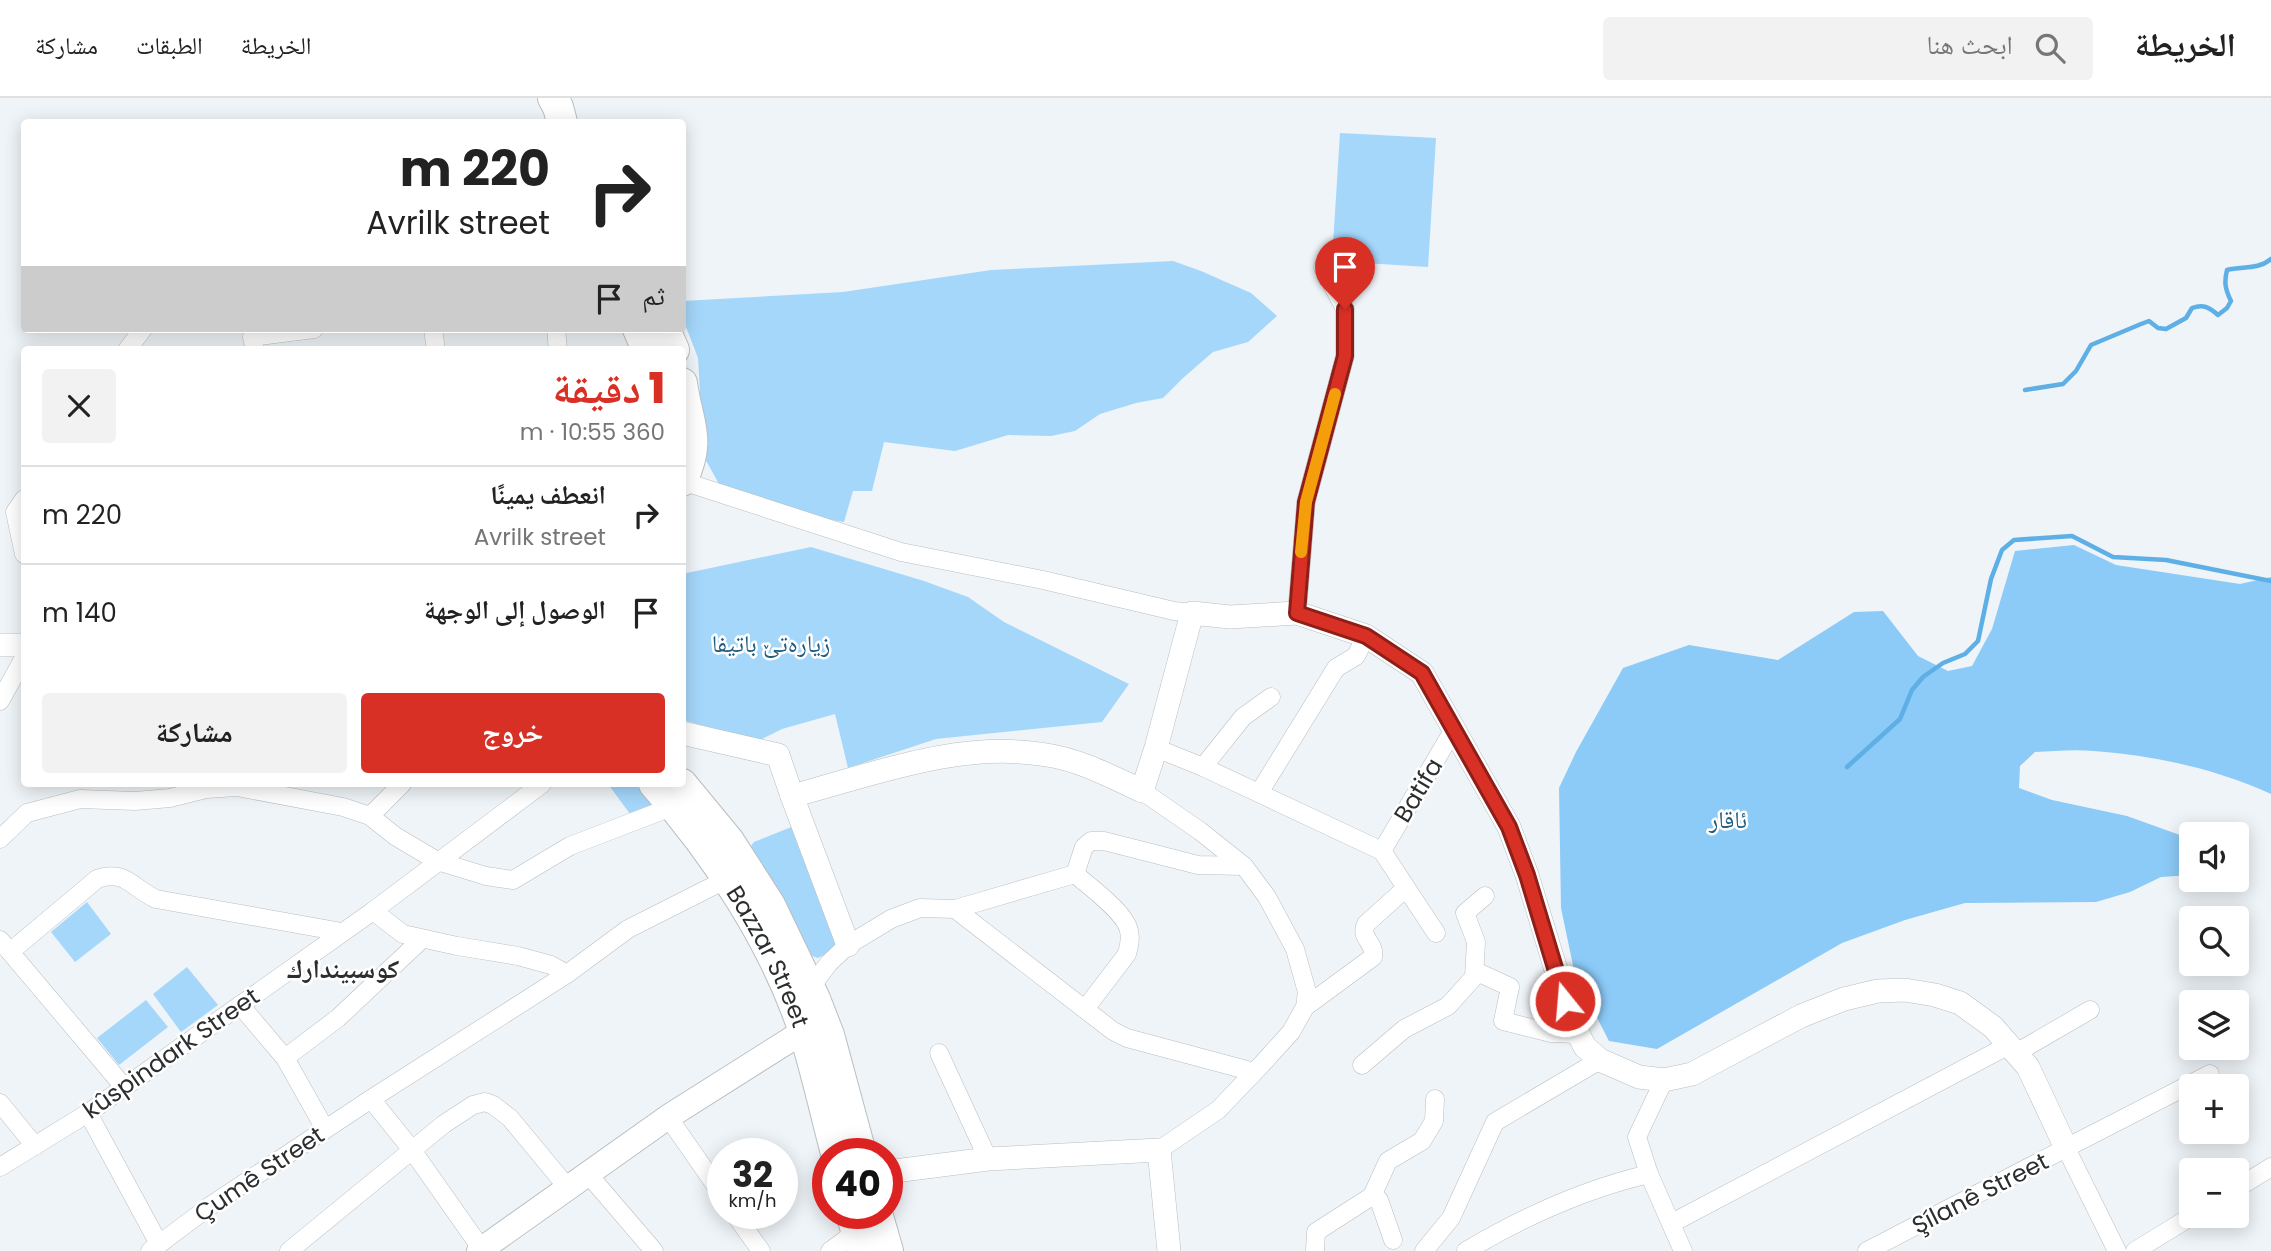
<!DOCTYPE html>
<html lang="ar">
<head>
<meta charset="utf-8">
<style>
  body { margin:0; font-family:Poppins,"Noto Naskh Arabic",sans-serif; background:#f2f2f2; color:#222; direction:rtl; height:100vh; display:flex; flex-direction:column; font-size:26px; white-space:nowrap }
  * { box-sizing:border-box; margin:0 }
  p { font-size:23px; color:#767676 }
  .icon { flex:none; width:38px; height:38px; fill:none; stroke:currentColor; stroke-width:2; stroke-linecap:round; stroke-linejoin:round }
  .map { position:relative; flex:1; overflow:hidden; direction:ltr }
  .sheet { position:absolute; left:21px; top:248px; width:665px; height:441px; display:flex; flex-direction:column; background:#fff; border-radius:7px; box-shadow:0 4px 18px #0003; direction:rtl }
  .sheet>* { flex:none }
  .top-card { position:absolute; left:21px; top:21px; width:665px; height:214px; border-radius:7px; box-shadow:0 4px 18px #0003; direction:rtl; background:#fff; color:#222; overflow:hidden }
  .tools { position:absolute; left:2179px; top:724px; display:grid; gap:14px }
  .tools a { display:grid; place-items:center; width:70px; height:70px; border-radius:7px; background:#fff; box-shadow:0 4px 18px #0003; font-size:35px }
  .speed { position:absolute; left:707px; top:1040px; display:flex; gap:14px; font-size:35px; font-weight:700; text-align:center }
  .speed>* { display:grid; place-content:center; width:91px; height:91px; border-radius:50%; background:#fff; box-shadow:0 4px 18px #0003; line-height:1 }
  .speed small { font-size:18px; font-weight:400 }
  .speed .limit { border:10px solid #d22; background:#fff; color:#111 }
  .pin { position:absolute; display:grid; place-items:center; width:60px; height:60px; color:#fff; margin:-72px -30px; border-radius:50% 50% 50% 0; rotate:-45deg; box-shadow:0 0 7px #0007 }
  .pin .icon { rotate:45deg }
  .me { position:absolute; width:77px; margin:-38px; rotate:343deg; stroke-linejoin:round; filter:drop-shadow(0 0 5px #0008) }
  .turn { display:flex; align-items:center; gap:24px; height:147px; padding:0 21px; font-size:32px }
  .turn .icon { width:91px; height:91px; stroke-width:2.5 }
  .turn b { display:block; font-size:49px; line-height:60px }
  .then { display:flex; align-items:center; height:66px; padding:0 21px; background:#0003; gap:14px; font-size:26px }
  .round { display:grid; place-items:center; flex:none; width:74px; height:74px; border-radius:7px; background:#f2f2f2 }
  .overview { display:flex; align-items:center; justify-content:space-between; height:119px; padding:0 21px }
  h1 { font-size:42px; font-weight:800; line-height:52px; color:#d93025 }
  .button { display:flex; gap:14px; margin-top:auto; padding:14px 21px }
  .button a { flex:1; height:80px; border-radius:7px; background:#d93025; color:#fff; font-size:28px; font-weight:800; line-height:80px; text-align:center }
  .button a+a { background:#f2f2f2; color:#222 }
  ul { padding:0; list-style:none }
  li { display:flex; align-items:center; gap:21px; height:98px; padding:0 21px; border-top:2px solid #e0e0e0 }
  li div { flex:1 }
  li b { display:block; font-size:26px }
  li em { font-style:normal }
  header { display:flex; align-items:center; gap:42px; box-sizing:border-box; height:98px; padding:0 35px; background:#fff; border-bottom:2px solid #e0e0e0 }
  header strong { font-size:33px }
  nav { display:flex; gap:38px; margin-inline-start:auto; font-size:24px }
  .search { width:490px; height:63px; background:#f2f2f2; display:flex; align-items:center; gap:18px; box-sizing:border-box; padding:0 24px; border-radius:7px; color:#767676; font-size:26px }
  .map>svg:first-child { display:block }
  .green { fill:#a5d7fb }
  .forest { fill:#8ccaf7 }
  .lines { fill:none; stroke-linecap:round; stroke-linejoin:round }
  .stream { stroke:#5eafe5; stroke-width:4.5 }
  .minor-casing { stroke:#b9bec1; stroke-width:19 }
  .tertiary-casing { stroke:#b9bec1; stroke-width:24 }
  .secondary-casing { stroke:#b9bec1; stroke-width:26 }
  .trunk-casing { stroke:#b9bec1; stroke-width:32 }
  .minor { stroke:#fff; stroke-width:18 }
  .tertiary { stroke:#fff; stroke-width:23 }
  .secondary { stroke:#fff; stroke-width:24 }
  .trunk { stroke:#fff; stroke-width:30 }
  .route-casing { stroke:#8d1f18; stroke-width:18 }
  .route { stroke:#d93025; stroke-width:12 }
  .slow { stroke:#f59e0b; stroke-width:12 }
  .labels { text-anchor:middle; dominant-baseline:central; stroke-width:5; stroke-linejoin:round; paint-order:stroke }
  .park-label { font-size:24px; fill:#205b80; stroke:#fff }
  .street-label { font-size:24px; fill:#2b2d2e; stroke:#fff }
  .neighbourhood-label { font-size:26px; font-weight:bold; fill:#2b2d2e; stroke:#fff }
</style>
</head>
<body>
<header>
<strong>الخريطة</strong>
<div class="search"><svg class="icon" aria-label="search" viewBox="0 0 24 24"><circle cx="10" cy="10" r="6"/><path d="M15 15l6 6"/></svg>ابحث هنا</div>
<nav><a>الخريطة</a><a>الطبقات</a><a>مشاركة</a></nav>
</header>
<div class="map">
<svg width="2271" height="1153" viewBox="0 0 2271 1153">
  <rect width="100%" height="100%" fill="#eff4f8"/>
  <g class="green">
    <polygon points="1340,35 1436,40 1428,169 1332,163"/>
    <polygon points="1173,163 1201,173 1251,195 1277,218 1248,244 1213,254 1183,280 1163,300 1136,305 1100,316 1075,333 1051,338 1008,337 955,353 884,344 872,393 853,393 844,424 801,417 719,386 704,359 698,260 683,221 683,203 843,194 991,172"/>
    <polygon points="811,449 924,483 968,499 1004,524 1129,586 1102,624 936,641 848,670 835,616 782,631 758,643 683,622 682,476"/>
    <polygon points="608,686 637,686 654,711 633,720"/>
    <polygon points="794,728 839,838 835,851 818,860 812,858 787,809 751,748 754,744"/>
    <polygon points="87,804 111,836 75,864 51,834"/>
    <polygon points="187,869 218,907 181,934 153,896"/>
    <polygon points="146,902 168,929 119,967 97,940"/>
  </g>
  <path class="forest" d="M2074 447 2116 467 2240 486 2271 479V696C2216 671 2154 657 2094 653 2075 651 2054 653 2035 654L2020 668 2019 690 2052 702 2127 718 2191 741V777L2161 779 2130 794 2096 804 1965 805 1905 822 1842 845 1657 951 1609 943 1575 877 1561 810 1559 690 1576 654 1623 570 1689 547 1778 562 1854 514 1883 513 1918 558 1948 573 1972 568 1992 531 2015 453Z"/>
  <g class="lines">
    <g class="stream">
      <path d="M2025 292 2063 286 2076 273 2091 247 2141 226 2149 223 2158 230 2166 231 2186 220 2192 210C2203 206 2209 209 2218 217L2227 210 2231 203C2225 191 2224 184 2227 172 2243 168 2258 172 2271 161"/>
      <polyline points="1847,669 1900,621 1912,592 1923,579 1943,565 1965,556 1978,543 1991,481 2002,452 2014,442 2072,438 2113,459 2166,462 2271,483"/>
    </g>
    <g class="minor-casing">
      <g id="minor">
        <polyline points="433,231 436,252"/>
        <polyline points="556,231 558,252"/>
        <polyline points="127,252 143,231"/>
        <polyline points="255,252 252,239 314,231"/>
        <polyline points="682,383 901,454 1043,482 1174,513 1192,515"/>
        <polyline points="24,401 15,414 24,456"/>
        <polyline points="1297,515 1306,404 1345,258 1345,211 1323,169"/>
        <polyline points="0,603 24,560"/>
        <polyline points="1156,650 1203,669 1382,753 1436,835"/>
        <polyline points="1203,669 1243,619 1271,599"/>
        <polyline points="1142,693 1200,733 1244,768 1267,799 1295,851 1307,894 1305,909 1291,934 1262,966 1218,1012 1159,1052"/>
        <polyline points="1259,695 1336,570 1356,558 1366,538"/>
        <polyline points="370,718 402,686"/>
        <polyline points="0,741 27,715 80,701 135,703 170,700 206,691 237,689 343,709 370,718 395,738 437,763 486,778 513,782 570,748 674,708"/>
        <polyline points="1382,753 1454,631"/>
        <polyline points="1075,776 1084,749 1091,743 1104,743 1198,767 1244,768"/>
        <path d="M1075 776C1090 789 1126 815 1129 833 1131 841 1129 848 1127 856L1085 911"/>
        <polyline points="955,811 1113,933 1127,940 1254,974"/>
        <polyline points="373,813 403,836 457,848 518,858 551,867 567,876"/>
        <polyline points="0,842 124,989"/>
        <path d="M10 854 97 781C125 771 132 790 156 801L342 834"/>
        <polyline points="1475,873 1510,889 1503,923 1551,935 1578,936"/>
        <polyline points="810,890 829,865 848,847 891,821 920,810 955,811 1075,776"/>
        <polyline points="240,907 285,960 325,1031"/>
        <path d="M1305 909 1373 859C1376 845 1359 840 1366 826L1406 790"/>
        <polyline points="939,955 988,1061"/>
        <polyline points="2016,955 2090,912"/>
        <polyline points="285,960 338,920 422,841"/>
        <polyline points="1362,967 1404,931 1448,908 1474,879 1476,844 1465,815 1485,798"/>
        <polyline points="1664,982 1637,1039 1649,1076 1683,1153"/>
        <polyline points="371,1001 412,1052 483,1153"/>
        <polyline points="0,1005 35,1048"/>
        <polyline points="88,1015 159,1146"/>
        <polyline points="668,1019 723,1098"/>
        <polyline points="2066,1050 2210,976"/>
        <polyline points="0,1069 88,1015 373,813 542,686"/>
        <polyline points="588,1076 654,1153"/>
        <polyline points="2236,1091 2271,1069"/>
        <polyline points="1372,1098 1379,1102 1393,1142"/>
        <polyline points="734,1115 761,1153"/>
        <polyline points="1672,1125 2009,947"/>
        <polyline points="150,1153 210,1108 371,1001 567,876 628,831 727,781"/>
        <polyline points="289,1153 444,1026 473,1007 485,1004 493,1007 510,1020 568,1090"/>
        <polyline points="830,1153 856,1134"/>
        <polyline points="1315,1153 1316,1134 1372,1098 1388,1063 1422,1043 1434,1023 1435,1001"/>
        <polyline points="1424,1153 1451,1120 1495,1024 1600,962"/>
        <path d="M1466 1153C1523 1119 1585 1091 1649 1076"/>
        <polyline points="1867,1153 2066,1050 2117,1153"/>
        <polyline points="2135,1153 2192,1118"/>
      </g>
    </g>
    <g class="tertiary-casing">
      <g id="tertiary">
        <polyline points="0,547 24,547"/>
        <polyline points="682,635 778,657 792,698 848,847"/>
        <path d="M792 698C874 676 961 642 1047 657 1080 662 1112 679 1142 693L1156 650 1192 515 1230 519 1297 515 1366 538 1422 575 1509 729 1527 777 1572 924 1585 949 1600 962 1639 979 1664 982 1692 976 1801 918 1844 901 1878 893 1905 892 1935 897 1960 905 1993 929 2028 969 2066 1050"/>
        <polyline points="887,1074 988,1061 1159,1052 1169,1153"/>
      </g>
    </g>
    <g class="secondary-casing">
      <polyline id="secondary" points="479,1153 668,1019 804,933"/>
    </g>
    <g class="trunk-casing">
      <g id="trunk">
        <polyline points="553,0 558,9 562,24"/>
        <polyline points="638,231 647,252"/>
        <polyline points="665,231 674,252"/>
        <path d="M682 285C688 327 702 341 682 383"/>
        <path id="s1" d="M654 686C715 754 774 844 803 931 816 972 825 1014 836 1055"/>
        <polyline points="682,686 729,743 770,807 815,901 829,937 861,1055"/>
        <polyline points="851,1115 862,1153"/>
        <polyline points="877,1115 888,1153"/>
      </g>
    </g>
    <use href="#minor" class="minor"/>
    <use href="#tertiary" class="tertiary"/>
    <use href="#secondary" class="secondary"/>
    <use href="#trunk" class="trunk"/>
  </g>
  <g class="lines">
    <g class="route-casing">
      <polyline id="route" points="1345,211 1345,258 1306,404 1297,515 1366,538 1422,575 1509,729 1527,777 1565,903"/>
    </g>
    <use href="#route" class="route"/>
    <polyline class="slow" points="1301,454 1306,404 1335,296"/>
  </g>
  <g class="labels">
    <g class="park-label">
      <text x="771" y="545">زياره‌تێ باتيفا</text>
      <text x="1728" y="721">ئاقار</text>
    </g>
    <g class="street-label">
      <text transform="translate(1418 692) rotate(-59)">Batifa</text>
      <text stroke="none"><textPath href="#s1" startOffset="208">Bazzar Street</textPath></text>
      <text transform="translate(171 955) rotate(-35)">kûspindark Street</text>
      <text transform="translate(259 1076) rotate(-34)">Çumê Street</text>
      <text transform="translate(1980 1095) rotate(-27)">Şílanê Street</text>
    </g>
    <g class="neighbourhood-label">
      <text x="343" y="871">كوسبيندارك</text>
    </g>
  </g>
</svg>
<div class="tools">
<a><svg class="icon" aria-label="sound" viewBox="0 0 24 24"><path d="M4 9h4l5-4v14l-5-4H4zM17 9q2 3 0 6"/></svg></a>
<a><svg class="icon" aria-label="search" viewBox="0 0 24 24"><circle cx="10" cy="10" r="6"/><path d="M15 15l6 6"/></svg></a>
<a><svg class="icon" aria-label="layers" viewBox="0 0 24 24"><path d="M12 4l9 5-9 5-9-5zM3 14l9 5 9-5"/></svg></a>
<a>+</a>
<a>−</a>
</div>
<div class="speed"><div>32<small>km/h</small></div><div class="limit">40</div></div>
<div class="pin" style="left:1345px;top:211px;background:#d93025"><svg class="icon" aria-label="arrive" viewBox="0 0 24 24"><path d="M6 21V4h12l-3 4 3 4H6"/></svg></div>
<svg class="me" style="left:1565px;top:903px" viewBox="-20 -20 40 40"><circle r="17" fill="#d93025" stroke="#fff" stroke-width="3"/><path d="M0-11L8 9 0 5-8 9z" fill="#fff"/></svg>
<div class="top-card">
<div class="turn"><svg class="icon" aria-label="right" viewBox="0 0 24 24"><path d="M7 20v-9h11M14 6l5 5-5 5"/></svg><div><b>220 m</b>Avrilk street</div></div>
<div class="then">ثم<svg class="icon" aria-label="arrive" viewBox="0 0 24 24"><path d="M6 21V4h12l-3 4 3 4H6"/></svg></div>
</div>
<section class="sheet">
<div class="overview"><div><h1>1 دقيقة</h1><p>360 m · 10:55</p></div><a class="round"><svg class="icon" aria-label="close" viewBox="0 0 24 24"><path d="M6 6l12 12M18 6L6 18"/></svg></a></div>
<ul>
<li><svg class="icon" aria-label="right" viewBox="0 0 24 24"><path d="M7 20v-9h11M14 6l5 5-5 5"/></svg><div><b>انعطف يمينًا</b><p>Avrilk street</p></div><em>220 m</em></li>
<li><svg class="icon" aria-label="arrive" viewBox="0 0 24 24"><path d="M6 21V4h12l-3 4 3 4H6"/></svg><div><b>الوصول إلى الوجهة</b></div><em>140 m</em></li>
</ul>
<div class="button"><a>خروج</a><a>مشاركة</a></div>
</section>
</div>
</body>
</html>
